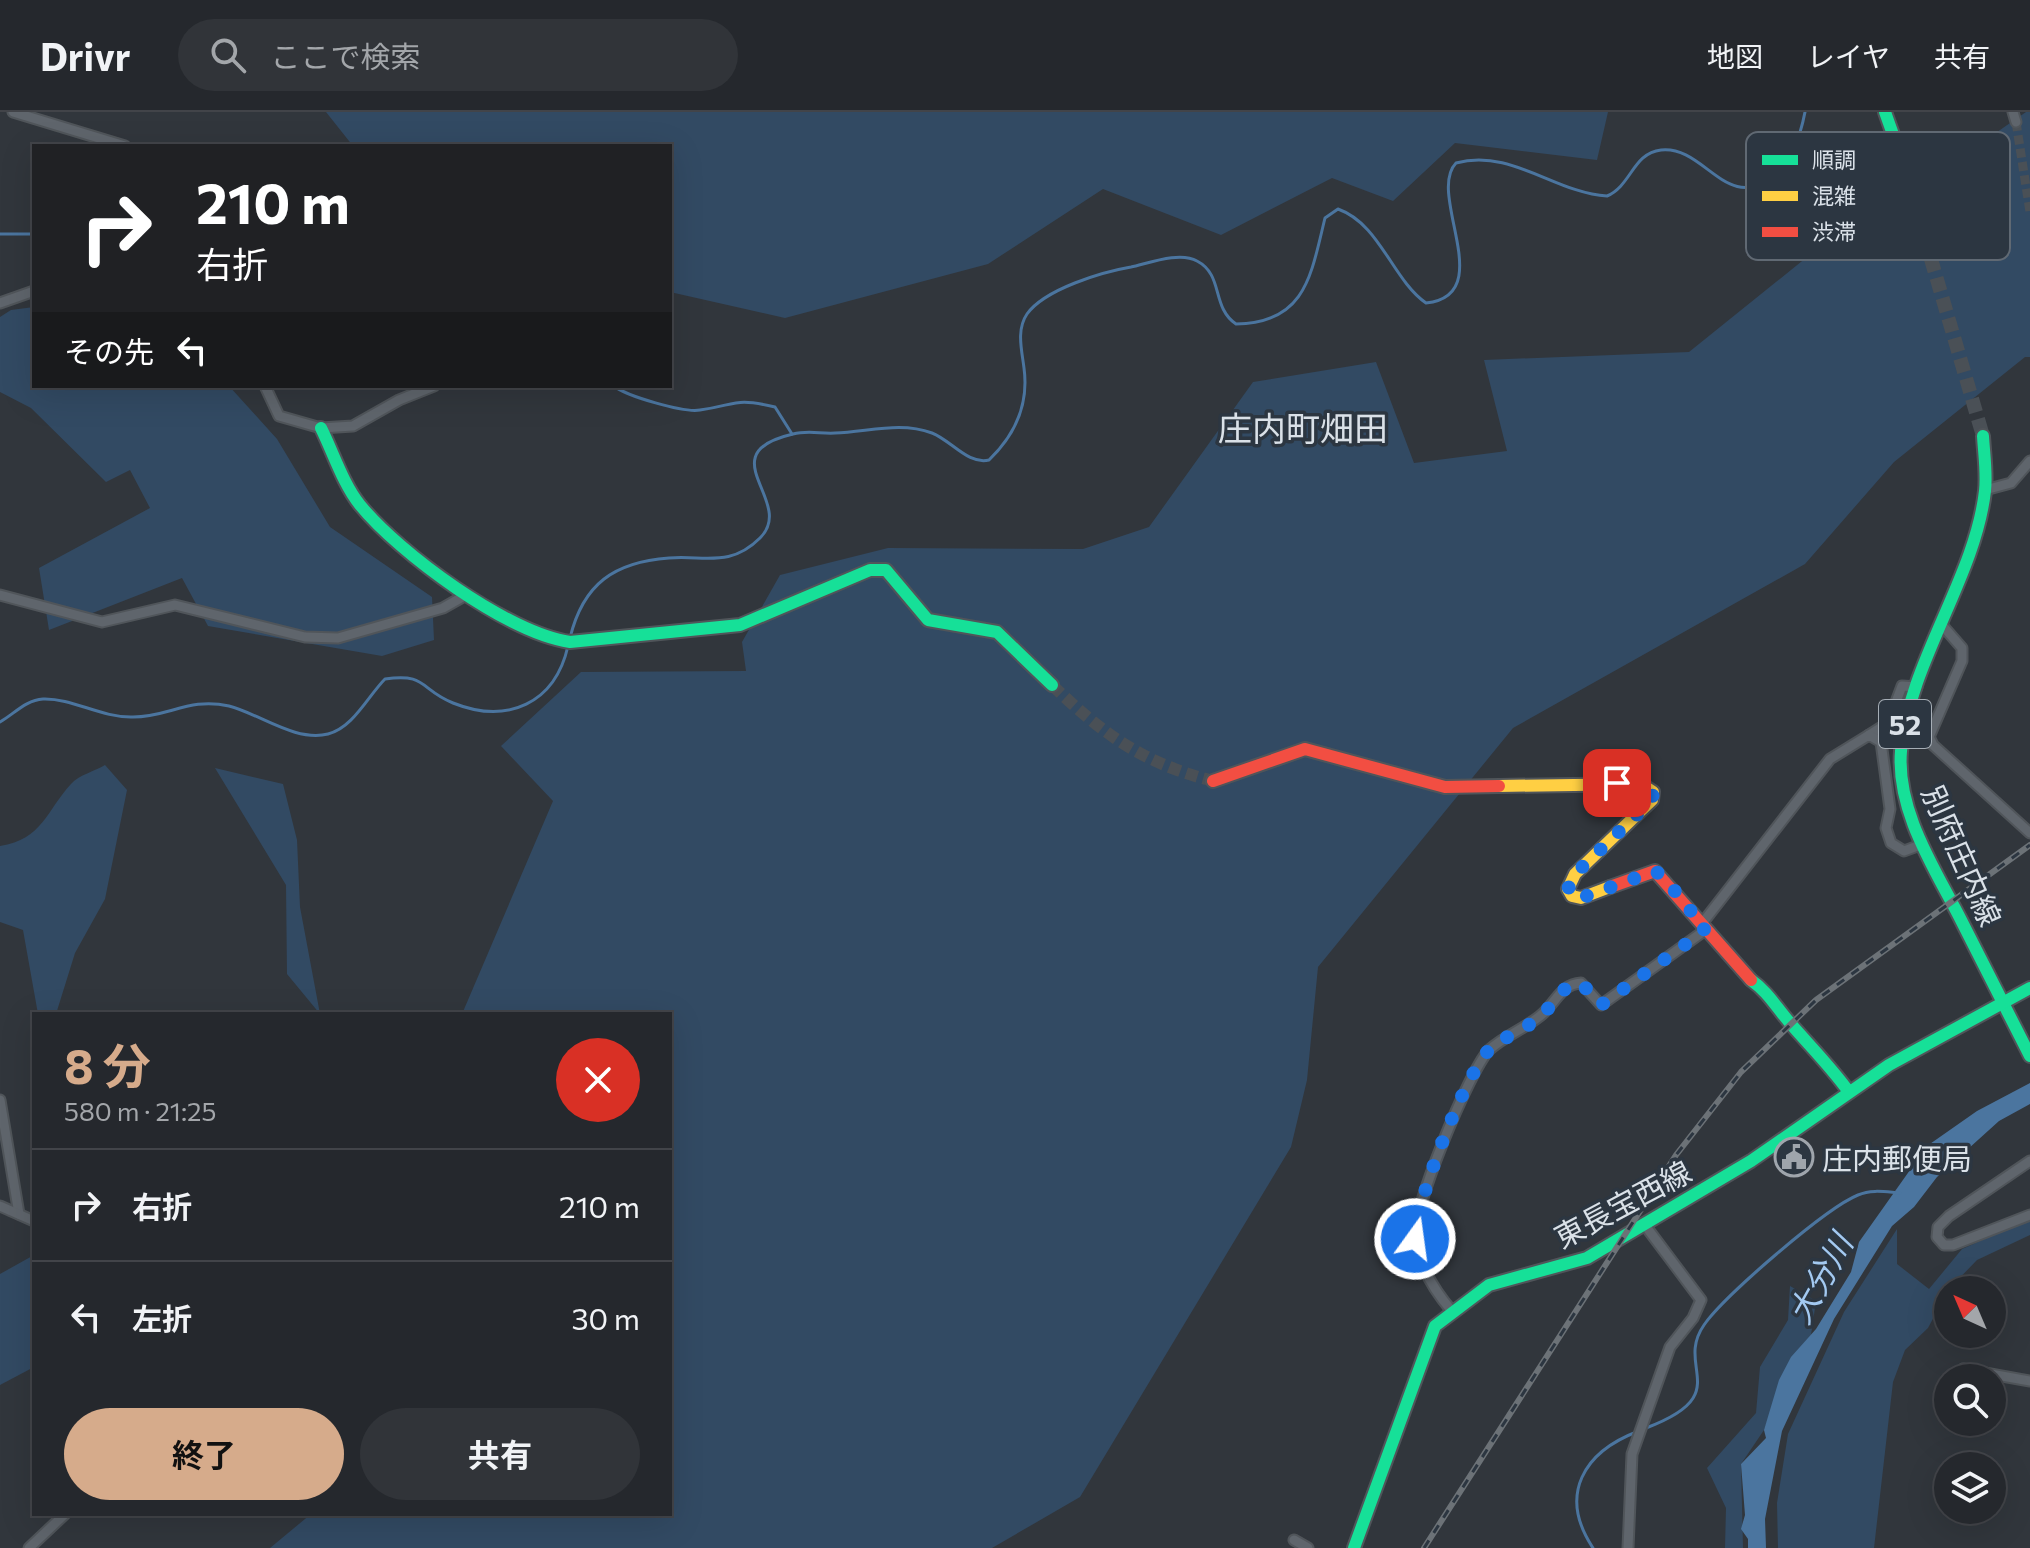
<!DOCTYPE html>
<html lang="ja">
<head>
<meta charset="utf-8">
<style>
  body { margin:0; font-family:Commissioner,"Noto Sans JP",sans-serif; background:#313439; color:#f1f3f6; height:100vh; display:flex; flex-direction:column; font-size:30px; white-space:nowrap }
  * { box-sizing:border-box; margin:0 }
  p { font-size:26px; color:#a3a6aa }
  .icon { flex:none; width:44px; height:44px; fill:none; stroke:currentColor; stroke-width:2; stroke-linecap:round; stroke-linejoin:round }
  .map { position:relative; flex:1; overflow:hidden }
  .side { position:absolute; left:32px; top:900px; width:640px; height:504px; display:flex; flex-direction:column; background:#25282d; border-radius:0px; box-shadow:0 8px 32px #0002,0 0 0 2px #424449 }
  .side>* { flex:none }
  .guide { position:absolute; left:32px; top:32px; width:640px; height:244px; border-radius:0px; box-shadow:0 8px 32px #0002,0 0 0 2px #424449; background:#202124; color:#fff; overflow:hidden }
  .needle { width:52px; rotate:316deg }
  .tools { position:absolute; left:1934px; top:1164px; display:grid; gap:16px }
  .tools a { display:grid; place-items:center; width:72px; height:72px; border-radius:50%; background:#25282d; box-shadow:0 8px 32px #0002,0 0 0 2px #424449; font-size:40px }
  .pin { position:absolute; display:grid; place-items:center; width:68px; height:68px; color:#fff; margin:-34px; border-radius:16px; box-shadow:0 4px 12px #0006 }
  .me { position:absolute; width:88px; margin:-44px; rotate:14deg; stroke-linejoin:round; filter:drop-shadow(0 0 6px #0008) }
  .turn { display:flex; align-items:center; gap:28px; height:168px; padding:0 32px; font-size:36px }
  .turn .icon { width:104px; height:104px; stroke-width:2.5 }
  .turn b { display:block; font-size:56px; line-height:68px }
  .then { display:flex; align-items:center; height:76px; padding:0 32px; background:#0003; gap:16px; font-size:30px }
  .round { display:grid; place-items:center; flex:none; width:84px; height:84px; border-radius:42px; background:#313439 }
  .head { display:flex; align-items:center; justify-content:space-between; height:136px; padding:0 32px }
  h1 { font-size:48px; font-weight:700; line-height:60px; color:#d6ab8b }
  .primary-button { display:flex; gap:16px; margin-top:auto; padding:16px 32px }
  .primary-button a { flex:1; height:92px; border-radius:48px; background:#d6ab8b; color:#111; font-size:32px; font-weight:700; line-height:92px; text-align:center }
  .primary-button a+a { background:#313439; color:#f1f3f6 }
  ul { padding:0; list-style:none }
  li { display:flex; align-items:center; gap:24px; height:112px; padding:0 32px; border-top:2px solid #424449 }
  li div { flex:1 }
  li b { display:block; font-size:30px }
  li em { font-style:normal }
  header { display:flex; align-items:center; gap:48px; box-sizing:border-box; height:112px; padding:0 40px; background:#25282d; border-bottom:2px solid #424449 }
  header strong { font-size:38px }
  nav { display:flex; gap:44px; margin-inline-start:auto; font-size:28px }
  .search { width:560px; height:72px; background:#313439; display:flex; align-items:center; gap:20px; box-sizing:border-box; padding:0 28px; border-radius:44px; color:#a3a6aa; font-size:30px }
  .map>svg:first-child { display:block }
  .green { fill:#324a63 }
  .water { fill:#4b759f }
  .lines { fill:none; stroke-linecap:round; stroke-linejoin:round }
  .stream { stroke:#4b759f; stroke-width:3 }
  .street-tunnel { stroke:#4a5056; stroke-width:9; stroke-dasharray:9 4.5; stroke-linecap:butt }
  .secondary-tunnel { stroke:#4a5056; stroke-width:12; stroke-dasharray:12 6; stroke-linecap:butt }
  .primary-tunnel { stroke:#4a5056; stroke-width:14; stroke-dasharray:14 7; stroke-linecap:butt }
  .street-casing { stroke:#50555a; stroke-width:13 }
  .fast-casing { stroke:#50555a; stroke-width:16 }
  .slow-casing { stroke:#50555a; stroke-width:16 }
  .jam-casing { stroke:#50555a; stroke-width:16 }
  .street { stroke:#5f656c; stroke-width:9 }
  .fast { stroke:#16e098; stroke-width:12 }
  .slow { stroke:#ffcf43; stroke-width:12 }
  .jam { stroke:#f24e42; stroke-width:12 }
  .rail-casing { stroke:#6c7277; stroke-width:6 }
  .rail { stroke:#2c3641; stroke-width:3; stroke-dasharray:9; stroke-linecap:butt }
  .route { stroke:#1a73e8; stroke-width:14; stroke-dasharray:0 25.2 }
  .labels { text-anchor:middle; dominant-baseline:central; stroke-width:7; stroke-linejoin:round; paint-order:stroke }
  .shield { fill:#2c3641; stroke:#a6aeb6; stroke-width:2 }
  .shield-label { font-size:28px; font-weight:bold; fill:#dae1e8 }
  .street-label { font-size:30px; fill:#dae1e8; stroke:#2c3641 }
  .poi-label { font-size:30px; fill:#dae1e8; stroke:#2c3641; text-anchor:start }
  .water-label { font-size:32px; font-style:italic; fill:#a3c9f1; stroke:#2c3641 }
  .quarter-label { font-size:34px; fill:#dae1e8; stroke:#2c3641 }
  .key { fill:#2c3641; stroke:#606973; stroke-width:2 }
  .key-label { font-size:22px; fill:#dae1e8 }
</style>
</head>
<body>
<header>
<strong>Drivr</strong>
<div class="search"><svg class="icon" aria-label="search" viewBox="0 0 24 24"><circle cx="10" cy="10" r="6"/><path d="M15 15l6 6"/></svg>ここで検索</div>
<nav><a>地図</a><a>レイヤ</a><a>共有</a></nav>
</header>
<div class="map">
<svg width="2030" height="1436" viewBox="0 0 2030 1436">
  <rect width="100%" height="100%" fill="#31363c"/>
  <g class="green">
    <polygon points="326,0 1608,0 1597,48 1455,31 1393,89 1332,66 1221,123 1103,77 988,152 785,206 670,180 670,34 353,34"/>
    <polygon points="2026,0 2030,0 2030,245 2025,245 1894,350 1805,452 1513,616 1318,855 1307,968 1291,1035 1080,1385 992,1436 270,1436 311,1402 670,1402 670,902 462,902 553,689 501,634 581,560 746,559 742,530 780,463 888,436 1083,437 1149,415 1253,270 1376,250 1414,351 1507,339 1484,248 1689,240 1863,100 1961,45"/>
    <polygon points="34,195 34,274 229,274 277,327 330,415 432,485 434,528 382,544 208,514 182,466 49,518 39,456 150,396 130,358 106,370 31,296 0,280 0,205 11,198"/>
    <path d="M105 653 127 678 105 787 75 841 56 902H38L23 818 0 810V734C43 727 46 699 71 672 79 663 95 659 105 653Z"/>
    <polygon points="215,656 283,672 297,728 300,795 320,902 287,862 286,773"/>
    <polygon points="2030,1107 2030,1123 1977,1148 1948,1178 1928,1216 1905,1238 1893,1270 1874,1436 1778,1436 1777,1391 1788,1322 1844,1200 1897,1117 1897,1152 1929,1177 1962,1137"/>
    <polygon points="34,1143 34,1255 0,1273 0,1162"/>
    <polygon points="1790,1174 1816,1189 1811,1223 1790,1248 1764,1318 1741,1352 1743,1436 1725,1436 1726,1396 1707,1356 1756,1301 1760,1255 1788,1208"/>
  </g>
  <polygon class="water" points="2030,971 2030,992 1999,1009 1937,1065 1914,1095 1892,1114 1834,1207 1782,1319 1765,1407 1766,1436 1748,1436 1748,1427 1741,1417 1745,1403 1741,1352 1766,1326 1764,1318 1779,1268 1791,1245 1816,1217 1851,1160 1859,1130 1927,1034 1977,999"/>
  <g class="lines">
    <g class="stream">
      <polyline points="0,122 34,122"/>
      <path d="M614 274C626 284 684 301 700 298 737 293 733 285 775 295L792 322"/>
      <path d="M570 526C583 472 614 450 669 446 704 443 730 456 760 426 797 390 707 342 793 322 808 318 821 322 835 321 868 320 900 309 932 321 952 329 968 353 989 348 1015 323 1029 293 1024 256 1022 239 1016 218 1027 202 1045 177 1102 160 1131 155 1149 151 1180 139 1197 149 1224 163 1211 195 1236 212 1306 211 1311 163 1325 106L1338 97C1380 112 1392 167 1426 191 1499 183 1426 82 1456 51 1511 36 1555 81 1607 84 1631 74 1633 41 1661 38 1704 33 1727 102 1772 64 1792 47 1800 26 1805 0"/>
      <path d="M0 610C14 602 26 588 43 587 73 586 101 606 133 605 169 605 189 585 229 594 260 602 295 630 328 622 353 616 368 584 385 567 427 561 419 577 453 591 508 613 555 591 568 534"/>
      <path d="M1646 1316C1736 1282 1674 1256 1704 1213 1724 1184 1826 1096 1858 1083 1872 1077 1886 1080 1900 1081"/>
      <path d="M1593 1436C1558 1383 1583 1340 1639 1319"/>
    </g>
    <polyline class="street-tunnel" points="2016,10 2030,100"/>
    <path class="secondary-tunnel" d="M1052 573C1104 623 1143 651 1213 669"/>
    <polyline class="primary-tunnel" points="1901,45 1983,324"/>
    <g class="street-casing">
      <g id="street">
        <polyline points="13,0 125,34"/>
        <polyline points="2013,0 2016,10"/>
        <polyline points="0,191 34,179"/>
        <polyline points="265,274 279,304 321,316 353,314 399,288 434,274"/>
        <polyline points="1985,378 2011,371 2030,349"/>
        <polyline points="0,483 102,510 175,493 305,525 338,526 443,496 466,483"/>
        <polyline points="1942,513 1962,536 1962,549 1929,625 1933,633 2030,721"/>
        <polyline points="1869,623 1888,611 1902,574 1917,575"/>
        <polyline points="0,988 19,1102"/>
        <polyline points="2030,1049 1949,1104 1938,1115 1937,1125 1944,1133 1953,1133 2030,1103"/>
        <polyline points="0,1094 34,1109"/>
        <path d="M1451 1198C1434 1178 1420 1154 1415 1128 1410 1102 1469 959 1489 938 1504 924 1524 917 1540 904 1555 893 1560 872 1581 871L1601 893 1704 819V809L1830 647 1869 623 1881 630 1890 697 1886 716 1891 731 1904 739 1923 732"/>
        <polyline points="1963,1257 2030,1269"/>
        <polyline points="1294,1428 1308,1436"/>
        <polyline points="29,1436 65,1402"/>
        <polyline points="1628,1436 1632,1342 1670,1235 1693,1206 1701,1188 1644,1112"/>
      </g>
    </g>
    <g class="fast-casing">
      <g id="fast">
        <polyline points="1885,0 1901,45"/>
        <path d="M321 316C333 340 343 372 360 393 400 442 508 521 570 530L740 513 870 458H886L928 508 997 520 1052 573"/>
        <path d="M1983 324C1984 342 1987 361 1985 379 1975 466 1909 550 1901 639 1896 699 1935 757 1961 808 1984 853 2007 899 2030 944"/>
        <path d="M1751 868C1768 880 1776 895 1790 911 1810 934 1831 955 1849 980"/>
        <polyline points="1354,1436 1435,1214 1489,1173 1587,1146 1751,1049 1889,953 2030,876"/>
      </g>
    </g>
    <g class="slow-casing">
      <polyline id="slow" points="1499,674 1641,672 1653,680 1652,688 1575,762 1568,777 1572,784 1581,786 1610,775"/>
    </g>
    <g class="jam-casing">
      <g id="jam">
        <polyline points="1213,669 1305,637 1445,675 1499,674"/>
        <polyline points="1610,775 1655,759 1751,868"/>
      </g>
    </g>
    <use href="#street" class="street"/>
    <use href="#fast" class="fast"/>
    <use href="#slow" class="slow"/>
    <use href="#jam" class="jam"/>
    <g class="rail-casing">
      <polyline id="rail" points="1424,1436 1676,1043 1741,960 1816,888 2030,733"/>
    </g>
    <use href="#rail" class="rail"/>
  </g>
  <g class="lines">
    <path class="route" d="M1415 1127C1415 1091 1464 966 1488 939 1504 923 1529 917 1544 901 1556 889 1562 872 1581 871L1601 893 1704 819V809C1682 797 1675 772 1655 759L1581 786 1572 784 1568 777 1575 762 1652 688 1653 680 1641 672 1617 671"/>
  </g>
  <defs>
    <g id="civic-ring" transform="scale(2)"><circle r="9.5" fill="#2c3641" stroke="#9fa5ac" stroke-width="1.5"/><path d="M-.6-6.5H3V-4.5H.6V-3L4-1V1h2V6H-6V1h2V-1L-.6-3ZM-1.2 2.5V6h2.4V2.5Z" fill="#9fa5ac"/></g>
  </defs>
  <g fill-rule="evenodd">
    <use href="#civic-ring" x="1794" y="1045"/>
  </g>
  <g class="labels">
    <rect class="shield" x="1879" y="588" width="52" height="48" rx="6"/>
    <g class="shield-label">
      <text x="1905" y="612">52</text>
    </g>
    <g class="street-label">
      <text transform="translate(1963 743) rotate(66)">別府庄内線</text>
      <text transform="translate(1622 1091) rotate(-28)">東長宝西線</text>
    </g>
    <g class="poi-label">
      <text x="1822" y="1045">庄内郵便局</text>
    </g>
    <g class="water-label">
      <text transform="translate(1819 1166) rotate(-61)">大分川</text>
    </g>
    <g class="quarter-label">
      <text x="1303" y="315">庄内町畑田</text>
    </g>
  </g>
  <rect x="1746" y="20" width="264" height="128" rx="12" class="key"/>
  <rect x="1762" y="43" width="36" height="10" fill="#16e098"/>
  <rect x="1762" y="79" width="36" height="10" fill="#ffcf43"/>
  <rect x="1762" y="115" width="36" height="10" fill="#f24e42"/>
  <g class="key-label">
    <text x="1812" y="56">順調</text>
    <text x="1812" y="92">混雑</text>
    <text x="1812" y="128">渋滞</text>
  </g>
</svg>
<div class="tools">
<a><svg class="needle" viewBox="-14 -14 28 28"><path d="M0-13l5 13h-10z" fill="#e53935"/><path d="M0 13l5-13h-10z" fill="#a3a6aa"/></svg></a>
<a><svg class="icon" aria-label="search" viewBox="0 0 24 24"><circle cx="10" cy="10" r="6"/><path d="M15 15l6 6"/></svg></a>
<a><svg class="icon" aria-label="layers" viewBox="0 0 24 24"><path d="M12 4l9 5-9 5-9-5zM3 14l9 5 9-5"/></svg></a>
</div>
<div class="pin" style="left:1617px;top:671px;background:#d93025"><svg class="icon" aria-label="arrive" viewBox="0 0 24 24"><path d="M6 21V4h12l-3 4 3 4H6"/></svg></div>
<svg class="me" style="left:1415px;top:1127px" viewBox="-20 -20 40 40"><circle r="17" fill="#1a73e8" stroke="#fff" stroke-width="3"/><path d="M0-11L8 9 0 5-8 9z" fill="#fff"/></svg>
<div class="guide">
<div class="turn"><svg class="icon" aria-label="right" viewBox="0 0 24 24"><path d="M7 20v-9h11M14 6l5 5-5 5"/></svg><div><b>210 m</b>右折</div></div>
<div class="then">その先<svg class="icon" aria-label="left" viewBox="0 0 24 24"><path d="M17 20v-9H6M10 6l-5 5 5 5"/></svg></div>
</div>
<section class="side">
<div class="head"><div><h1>8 分</h1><p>580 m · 21:25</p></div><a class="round" style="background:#d93025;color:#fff"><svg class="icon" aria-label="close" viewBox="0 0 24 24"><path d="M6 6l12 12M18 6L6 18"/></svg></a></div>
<ul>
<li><svg class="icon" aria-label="right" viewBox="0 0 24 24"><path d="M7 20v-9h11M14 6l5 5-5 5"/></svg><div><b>右折</b></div><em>210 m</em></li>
<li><svg class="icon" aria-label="left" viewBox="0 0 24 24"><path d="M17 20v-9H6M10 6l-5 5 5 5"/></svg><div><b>左折</b></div><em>30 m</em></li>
</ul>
<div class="primary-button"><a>終了</a><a>共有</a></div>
</section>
</div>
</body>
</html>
